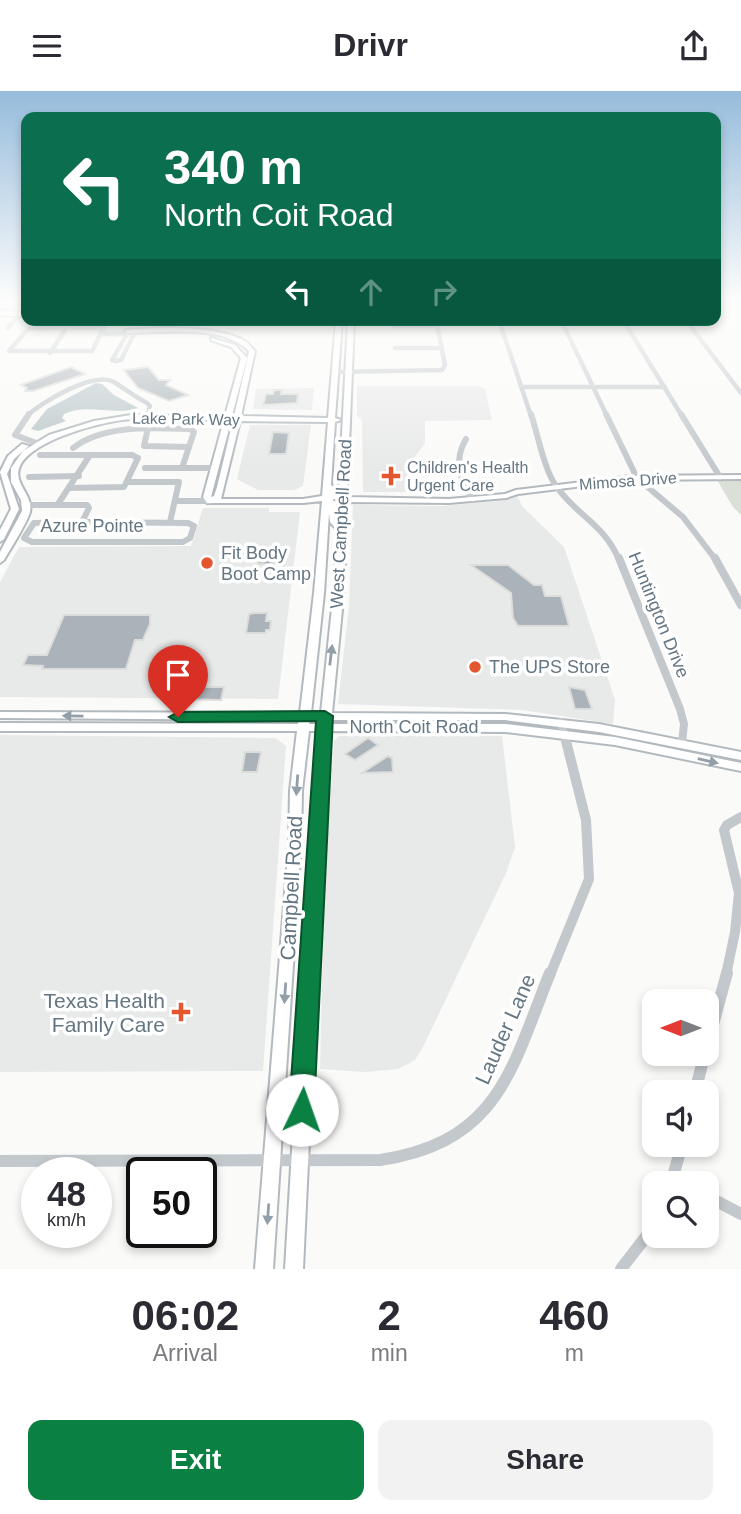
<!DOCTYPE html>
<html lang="en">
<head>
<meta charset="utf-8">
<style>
  body { margin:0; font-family:Arial,sans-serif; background:#f2f2f3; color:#2b2b33; height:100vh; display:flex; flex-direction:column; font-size:26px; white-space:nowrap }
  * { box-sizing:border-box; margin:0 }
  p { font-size:23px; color:#7c7c81 }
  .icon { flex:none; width:38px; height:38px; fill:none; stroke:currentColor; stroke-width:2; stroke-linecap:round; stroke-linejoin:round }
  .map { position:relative; height:1178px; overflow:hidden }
  .panel { display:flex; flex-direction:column; background:#fff; flex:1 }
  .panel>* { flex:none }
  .top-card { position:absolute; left:21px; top:21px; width:700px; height:214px; border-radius:14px; box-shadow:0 4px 10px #0003; background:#0b6e4f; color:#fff; overflow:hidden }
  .needle { width:46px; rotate:270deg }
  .buttons { position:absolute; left:642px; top:898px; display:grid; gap:14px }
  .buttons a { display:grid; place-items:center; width:77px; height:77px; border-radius:14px; background:#fff; box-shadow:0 4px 10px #0003; font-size:35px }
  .speed { position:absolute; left:21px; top:1066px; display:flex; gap:14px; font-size:35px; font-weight:700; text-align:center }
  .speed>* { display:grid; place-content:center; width:91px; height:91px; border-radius:50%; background:#fff; box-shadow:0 4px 10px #0003; line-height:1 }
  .speed small { font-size:18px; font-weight:400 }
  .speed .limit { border:4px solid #111; border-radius:10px; background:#fff; color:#111 }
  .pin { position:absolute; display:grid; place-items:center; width:60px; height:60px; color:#fff; margin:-72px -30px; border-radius:50% 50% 50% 0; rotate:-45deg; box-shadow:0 0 7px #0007 }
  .pin .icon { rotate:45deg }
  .me { position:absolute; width:77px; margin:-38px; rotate:3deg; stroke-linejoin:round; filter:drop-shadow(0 0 5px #0008) }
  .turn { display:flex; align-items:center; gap:24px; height:147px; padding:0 28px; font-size:32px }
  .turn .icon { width:91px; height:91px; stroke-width:2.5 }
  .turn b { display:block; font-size:49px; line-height:60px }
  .lanes { display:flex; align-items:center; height:66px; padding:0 28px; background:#0003; justify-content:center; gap:35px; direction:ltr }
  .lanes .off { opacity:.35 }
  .eta { display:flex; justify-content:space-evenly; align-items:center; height:119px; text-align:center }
  .eta b { font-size:42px; font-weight:700; line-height:49px }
  .cta { display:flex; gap:14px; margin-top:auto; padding:14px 28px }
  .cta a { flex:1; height:80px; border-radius:14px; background:#0b8043; color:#fff; font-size:28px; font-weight:700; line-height:80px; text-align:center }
  .cta a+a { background:#f2f2f3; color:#2b2b33 }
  header { display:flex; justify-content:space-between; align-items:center; height:91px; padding:0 28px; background:#fff; font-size:32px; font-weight:700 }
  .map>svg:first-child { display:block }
  .built { fill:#e8e9e9 }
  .green { fill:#dadfd7 }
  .water { fill:#bbc7cb }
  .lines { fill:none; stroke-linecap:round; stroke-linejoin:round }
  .stream { stroke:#bbc7cb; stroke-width:2 }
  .building { fill:#aab3b9; stroke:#dcdcda; stroke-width:2 }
  .secondary-casing { stroke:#b3babf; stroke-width:4 }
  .street-far4 { stroke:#c3c8cc; stroke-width:4.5 }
  .street-far3 { stroke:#c3c8cc; stroke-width:6 }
  .street-far2 { stroke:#c3c8cc; stroke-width:8 }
  .street-far1 { stroke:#c3c8cc; stroke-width:10 }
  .street { stroke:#c3c8cc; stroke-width:12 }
  .secondary { fill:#fff; fill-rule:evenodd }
  .oneway { fill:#939fa8 }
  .route { fill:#0b8043; stroke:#07532c; stroke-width:2 }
  .poi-dot { fill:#e4572e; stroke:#fff; stroke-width:2.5 }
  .labels { text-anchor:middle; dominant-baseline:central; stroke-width:7; stroke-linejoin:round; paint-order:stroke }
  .far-street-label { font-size:16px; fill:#657683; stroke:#fff }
  .far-poi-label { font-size:16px; fill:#657683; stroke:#fff; text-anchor:start }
  .street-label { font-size:18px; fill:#657683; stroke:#fff }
  .poi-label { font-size:18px; fill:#657683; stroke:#fff; text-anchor:start }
  .near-street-label { font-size:21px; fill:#657683; stroke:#fff }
  .near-poi-label { font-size:21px; fill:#657683; stroke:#fff; text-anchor:end }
</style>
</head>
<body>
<header><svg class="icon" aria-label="menu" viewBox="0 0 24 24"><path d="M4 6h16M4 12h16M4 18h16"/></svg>Drivr<svg class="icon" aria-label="share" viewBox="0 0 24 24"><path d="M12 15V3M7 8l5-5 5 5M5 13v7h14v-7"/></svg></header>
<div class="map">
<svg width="741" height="1178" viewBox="0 0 741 1178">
  <rect width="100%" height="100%" fill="#fafaf8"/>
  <g class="built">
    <polygon points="357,295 478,295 485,298 492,329 425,330 425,352 414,367 415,386 420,401 363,401 362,329 357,325"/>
    <polygon points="314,297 312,319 253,318 256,298"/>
    <polygon points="250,334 311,334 303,395 294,399 258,399 237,388"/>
    <polygon points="518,406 522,415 564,456 615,609 613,633 522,619 338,613 349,515 353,414 441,415 500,410"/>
    <polygon points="203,417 269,417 269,421 300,421 278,608 0,606 0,491 19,456 191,455"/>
    <polygon points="0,644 276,647 286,655 263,980 0,981"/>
    <polygon points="339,645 502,645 515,756 506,782 424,954 415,969 398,978 365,981 320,978 326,725 331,695 334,650"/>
  </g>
  <polygon class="green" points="717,389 741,389 741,424 733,416"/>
  <path class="water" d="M96 292 102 293 114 304 138 317C114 325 87 312 64 323L62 327 66 330 38 340 31 338 47 318Z"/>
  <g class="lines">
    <polyline class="stream" points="0,217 15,218"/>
  </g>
  <g class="building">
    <polygon points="71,276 85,283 33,300 25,300 27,297 21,294"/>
    <polygon points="148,276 159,289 170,289 166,294 188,304 169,310 138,297 124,279"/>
    <polygon points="274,299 282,299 281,303 298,303 297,312 263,314 266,303 273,303"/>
    <polygon points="273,341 289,342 286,363 269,363"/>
    <polygon points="279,457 277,473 258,473 260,458"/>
    <polygon points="471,474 508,474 534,494 542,494 545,505 561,505 569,535 518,535 513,527 511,502"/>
    <polygon points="254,522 267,522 266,530 271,530 270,539 266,539 266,542 246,542 249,523"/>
    <polygon points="64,524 150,524 150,533 143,549 135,549 126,578 42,578 43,575 23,574 28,564 47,564"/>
    <polygon points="184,596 224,596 221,609 180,608"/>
    <polygon points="569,596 585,599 592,618 575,618"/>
    <polygon points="368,647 378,654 355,669 345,663"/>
    <polygon points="245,661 261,661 257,681 242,681"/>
    <polygon points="388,665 392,667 393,681 362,682"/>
  </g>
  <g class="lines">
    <g class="secondary-casing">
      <g id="secondary">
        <polygon points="0,211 26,211 26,214 0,213"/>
        <polygon points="0,220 26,222 26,226 0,224"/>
        <path d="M336 229H342L335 327 341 329 335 331 331 394 339 401 348 229H354L347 406 449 408 505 403 516 399 632 385 741 384V388L632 389 518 403 506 407 449 412 347 411 344 498 332 622 505 623 599 633 741 661V669L599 641 505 629H331V633H505L615 646 741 672V680L615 654 505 641 330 640 326 687 303 1178H285L314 687 319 640H309L302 700 301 752 273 1178H255L289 752 290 700 297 640H0V632L298 633 299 629 0 627V621L300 622 314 502 322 410 303 412H207L203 406 224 329C193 329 162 326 132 328 103 330 33 348 20 375 12 392 34 404 30 421 27 432 11 457 4 469L0 472V461L22 420 21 409 11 391V377L23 360 49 344 94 330 131 324 225 325 241 267 231 256 211 249V247L235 254 247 267 232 325H234L249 260C222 233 164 242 128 242L125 240 126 239C156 236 216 234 243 249 248 251 251 256 255 260L241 325 328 327ZM231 330H233L217 396 214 405 211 406ZM240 330 328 331 322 405 303 408H221ZM337 407 339 409 338 428 336 411 332 409ZM329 422 330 431 337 439 334 498 321 622H311L324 502ZM310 629H320V633H309Z"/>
        <polygon points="22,353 29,355 14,368 7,383 19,418 4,448 0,451 0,439 11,418 0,381 8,365"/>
      </g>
    </g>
    <g class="street-far4">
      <polyline points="716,211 741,212"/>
      <polyline points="499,229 531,325"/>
      <polyline points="561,229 607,325"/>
      <polyline points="623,229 682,325"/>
      <polyline points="686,229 741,302"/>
      <polyline points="394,235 437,235"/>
      <polygon points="104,236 92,260 9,260 29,237"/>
      <polyline points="8,237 26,214"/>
      <polyline points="102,243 127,243 112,269 116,270"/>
      <polyline points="395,257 442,257"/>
      <polyline points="50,262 67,236"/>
      <polyline points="116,270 121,269 134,243"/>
      <polyline points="335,281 442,279 445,274 436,229"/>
      <polyline points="521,296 665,296"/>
      <path d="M27 325C42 311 93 280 114 291 125 298 135 306 147 312L150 315 148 322"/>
    </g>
    <g class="street-far3">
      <polyline points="29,323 15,344 39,353"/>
      <path d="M531 323C538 344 544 378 556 395 576 424 605 434 619 469"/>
      <polyline points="606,323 637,387 683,426 716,469"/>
      <polyline points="681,323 720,386"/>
      <polyline points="147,325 150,327 144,355 189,356"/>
      <path d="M466 348C453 370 460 388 472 408"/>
      <path d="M73 357C103 333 154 337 190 338L194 341 182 377"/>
      <polyline points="40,364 132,364 138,367 124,396 69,397"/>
      <polyline points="145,377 215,377"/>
      <polyline points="29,386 79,385"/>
      <polyline points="128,391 179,391 170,431"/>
      <polyline points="176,410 210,410"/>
      <polyline points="58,413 90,364"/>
      <polyline points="26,414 87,414 89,417 82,431"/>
      <polygon points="82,431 188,432 194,435 190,447 183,451 32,451 24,447 34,432"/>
    </g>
    <g class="street-far2">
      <polyline points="619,467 680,618 684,633 682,652"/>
      <polyline points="715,467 741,514"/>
      <polyline points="561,631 567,652"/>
    </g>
    <g class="street-far1">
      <polyline points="550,884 589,788 586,729 566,650"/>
      <polyline points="726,884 735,841 739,802 724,739 727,734 741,726"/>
    </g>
    <g class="street">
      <polyline points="707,955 727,882"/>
      <polyline points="695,1001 705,962"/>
      <path d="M0 1070 380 1069C499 1051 511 979 550 882"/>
      <polyline points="671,1092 682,1054"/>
      <polyline points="707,1105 741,1123"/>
      <polyline points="621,1178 648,1143 654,1128"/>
    </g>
    <use href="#secondary" class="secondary"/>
  </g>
  <defs><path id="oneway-solid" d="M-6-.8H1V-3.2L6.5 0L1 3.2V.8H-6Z" transform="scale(1.75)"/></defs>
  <g class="oneway">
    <use href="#oneway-solid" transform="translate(331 564) rotate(-83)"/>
    <use href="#oneway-solid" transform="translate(73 625) rotate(-179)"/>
    <use href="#oneway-solid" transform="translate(708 670) rotate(13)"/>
    <use href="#oneway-solid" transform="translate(297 694) rotate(94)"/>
    <use href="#oneway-solid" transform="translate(285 902) rotate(94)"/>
    <use href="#oneway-solid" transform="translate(268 1123) rotate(94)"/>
  </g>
  <linearGradient id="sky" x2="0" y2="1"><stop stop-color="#96bcdc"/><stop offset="0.56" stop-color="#fdfdfc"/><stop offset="1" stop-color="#fdfdfc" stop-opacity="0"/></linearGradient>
  <rect width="741" height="376" fill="url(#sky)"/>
  <polygon class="route" points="325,620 333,625 314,1019 310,1027 302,1030 293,1027 289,1019 316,630 178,631 169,626 178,621"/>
  <g class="poi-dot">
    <path d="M387.5 374.5h7v7h7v7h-7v7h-7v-7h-7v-7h7z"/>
    <circle cx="207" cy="472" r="7"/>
    <circle cx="475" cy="576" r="7"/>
    <path d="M177.5 910.5h7v7h7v7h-7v7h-7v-7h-7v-7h7z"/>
  </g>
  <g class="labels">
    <g class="far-street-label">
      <text transform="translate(186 328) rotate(1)">Lake Park Way</text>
      <text transform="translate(628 390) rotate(-4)">Mimosa Drive</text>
    </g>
    <g class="far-poi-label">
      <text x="407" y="376">Children's Health<tspan x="407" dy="18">Urgent Care</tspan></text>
    </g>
    <g class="street-label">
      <text transform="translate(341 433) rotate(-87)">West Campbell Road</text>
      <text x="92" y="435">Azure Pointe</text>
      <text transform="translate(659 524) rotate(68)">Huntington Drive</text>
      <text x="414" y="636">North Coit Road</text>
    </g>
    <g class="poi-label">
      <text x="221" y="462">Fit Body<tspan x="221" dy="21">Boot Camp</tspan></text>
      <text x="489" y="576">The UPS Store</text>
    </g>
    <g class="near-street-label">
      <text transform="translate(291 797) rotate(-87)">Campbell Road</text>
      <text transform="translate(505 938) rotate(-66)">Lauder Lane</text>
    </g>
    <g class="near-poi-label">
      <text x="165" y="909">Texas Health<tspan x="165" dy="24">Family Care</tspan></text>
    </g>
  </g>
</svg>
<div class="buttons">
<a><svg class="needle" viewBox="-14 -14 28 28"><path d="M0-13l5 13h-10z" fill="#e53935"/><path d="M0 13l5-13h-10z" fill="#7c7c81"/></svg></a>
<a><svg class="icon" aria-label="sound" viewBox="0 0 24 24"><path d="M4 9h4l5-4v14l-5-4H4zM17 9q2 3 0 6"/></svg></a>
<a><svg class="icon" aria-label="search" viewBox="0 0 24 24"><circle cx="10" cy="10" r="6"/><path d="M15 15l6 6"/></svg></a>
</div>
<div class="speed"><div>48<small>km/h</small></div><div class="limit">50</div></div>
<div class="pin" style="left:178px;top:626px;background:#d93025"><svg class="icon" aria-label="arrive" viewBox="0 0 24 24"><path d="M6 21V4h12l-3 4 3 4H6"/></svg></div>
<svg class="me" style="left:302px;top:1019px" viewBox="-20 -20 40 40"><circle r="19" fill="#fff"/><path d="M0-13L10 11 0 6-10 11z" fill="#0b8043"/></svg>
<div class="top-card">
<div class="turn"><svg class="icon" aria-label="left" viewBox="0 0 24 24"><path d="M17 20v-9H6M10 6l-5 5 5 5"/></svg><div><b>340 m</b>North Coit Road</div></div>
<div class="lanes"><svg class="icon" aria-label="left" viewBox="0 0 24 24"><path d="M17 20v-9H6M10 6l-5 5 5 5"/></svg><svg class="icon off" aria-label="ahead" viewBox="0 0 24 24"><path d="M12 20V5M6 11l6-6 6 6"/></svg><svg class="icon off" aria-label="right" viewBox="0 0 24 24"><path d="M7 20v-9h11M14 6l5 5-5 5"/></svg></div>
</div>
</div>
<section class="panel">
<div class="eta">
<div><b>06:02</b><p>Arrival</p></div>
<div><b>2</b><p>min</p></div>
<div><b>460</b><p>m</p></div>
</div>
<div class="cta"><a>Exit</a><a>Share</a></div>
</section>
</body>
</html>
